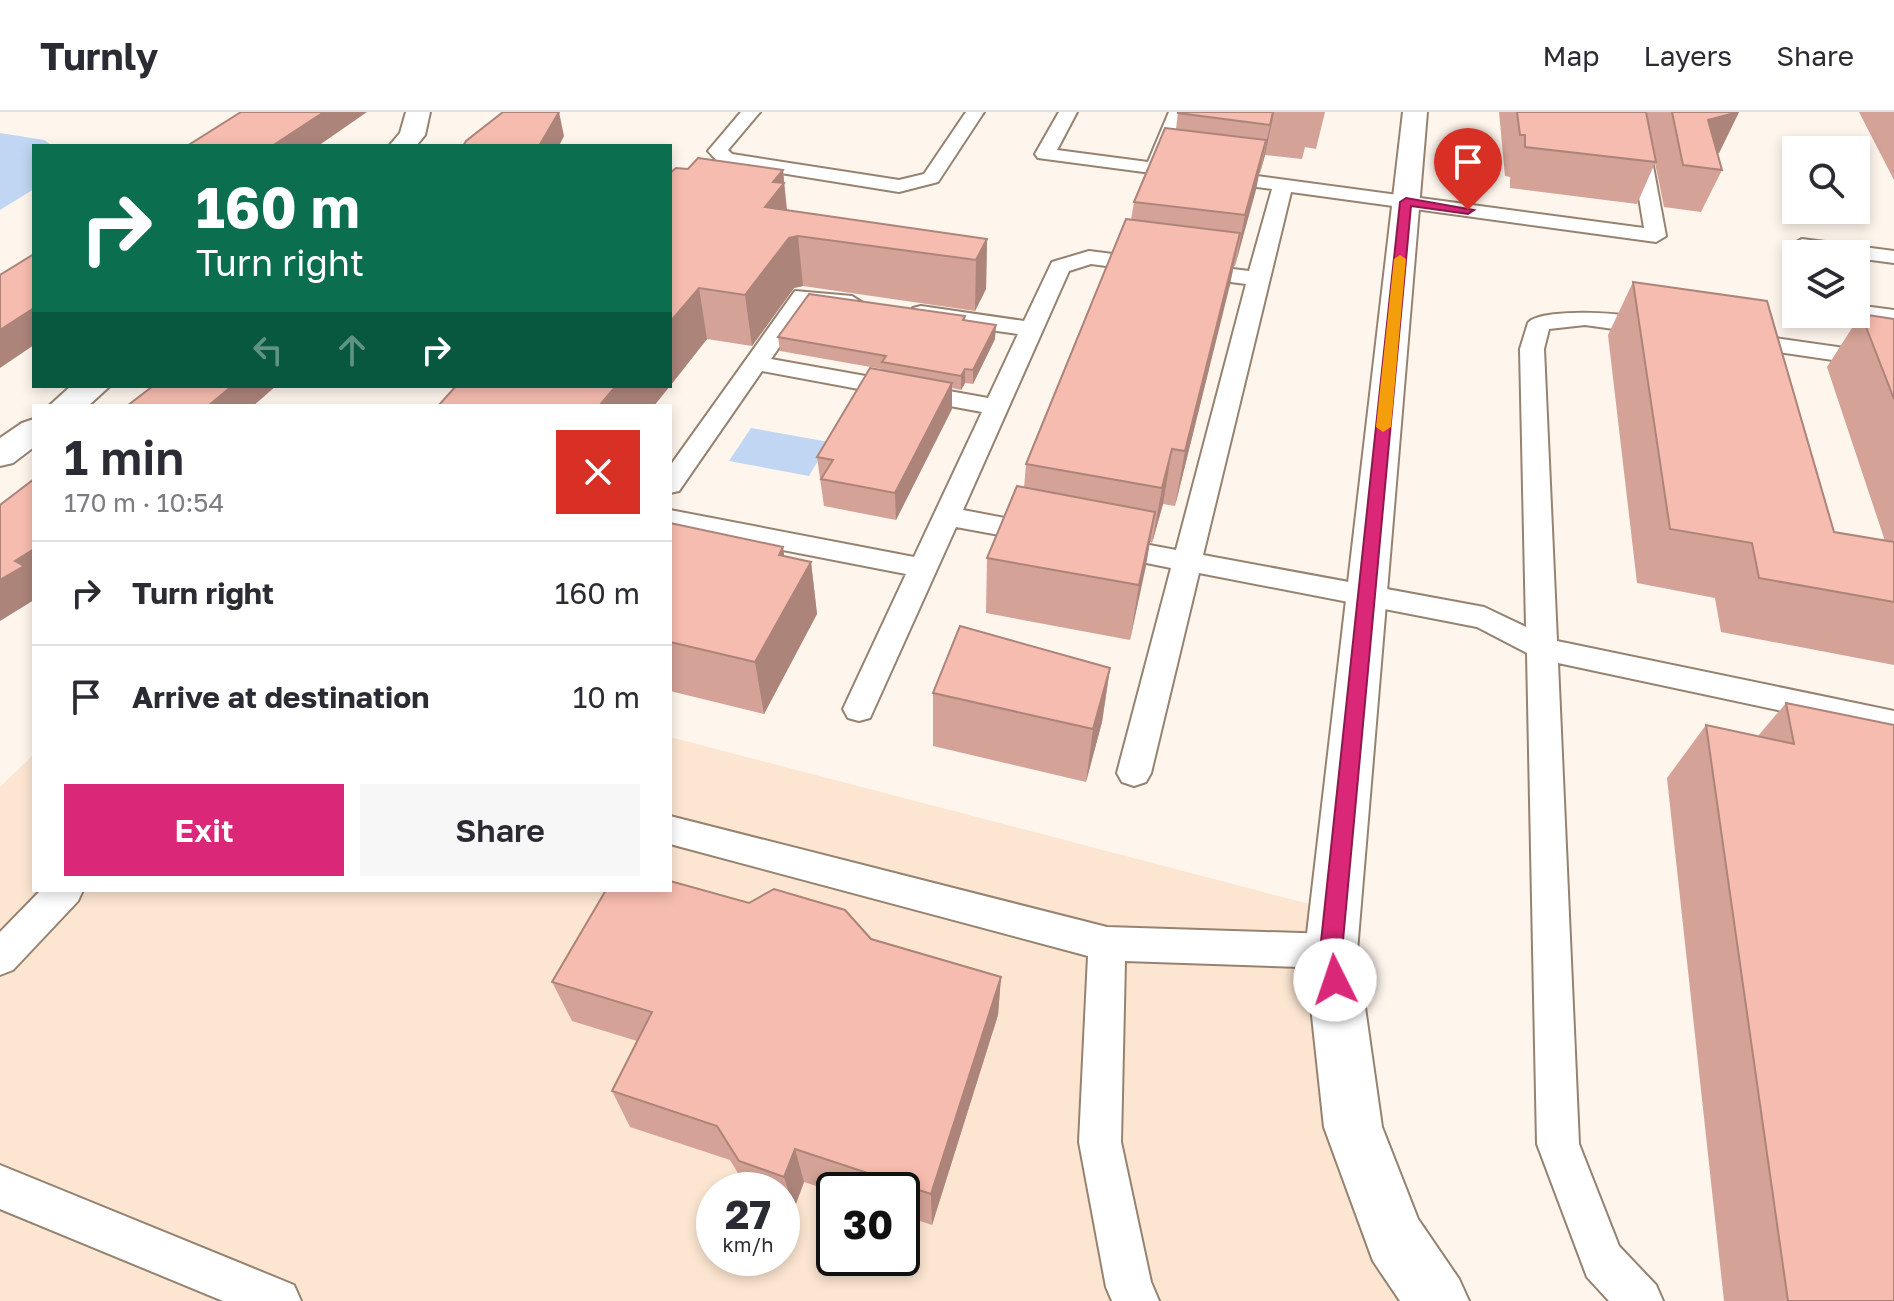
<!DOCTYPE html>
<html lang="en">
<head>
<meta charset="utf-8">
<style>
  body { margin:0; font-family:"Golos Text",sans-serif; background:#f7f7f7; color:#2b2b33; height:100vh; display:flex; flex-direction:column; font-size:30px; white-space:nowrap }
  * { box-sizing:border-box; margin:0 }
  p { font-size:26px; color:#7c7c81 }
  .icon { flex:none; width:44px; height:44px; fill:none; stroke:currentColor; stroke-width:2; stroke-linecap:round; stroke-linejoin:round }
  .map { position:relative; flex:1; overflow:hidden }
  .sheet { position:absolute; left:32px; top:292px; width:640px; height:488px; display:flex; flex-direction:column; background:#fff; border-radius:0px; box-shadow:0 4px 12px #0003 }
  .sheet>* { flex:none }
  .banner { position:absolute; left:32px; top:32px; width:640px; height:244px; border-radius:0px; box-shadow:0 4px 12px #0003; background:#0b6e4f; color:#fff; overflow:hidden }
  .controls { position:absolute; left:1782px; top:24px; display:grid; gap:16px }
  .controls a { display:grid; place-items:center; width:88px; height:88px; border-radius:0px; background:#fff; box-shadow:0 4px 12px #0003; font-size:40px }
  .speed { position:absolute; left:696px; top:1060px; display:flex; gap:16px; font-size:40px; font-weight:700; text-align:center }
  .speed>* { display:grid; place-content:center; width:104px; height:104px; border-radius:50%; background:#fff; box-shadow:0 4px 12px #0003; line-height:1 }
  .speed small { font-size:20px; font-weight:400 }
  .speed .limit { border:4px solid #111; border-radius:12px; background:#fff; color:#111 }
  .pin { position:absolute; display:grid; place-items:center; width:68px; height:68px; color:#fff; margin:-82px -34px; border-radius:50% 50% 50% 0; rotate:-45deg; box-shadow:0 0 8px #0007 }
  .pin .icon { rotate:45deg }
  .me { position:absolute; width:88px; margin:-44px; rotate:356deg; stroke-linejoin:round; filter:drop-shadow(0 0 6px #0008) }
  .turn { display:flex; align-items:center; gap:28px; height:168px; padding:0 32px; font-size:36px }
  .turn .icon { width:104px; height:104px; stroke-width:2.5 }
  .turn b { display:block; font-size:56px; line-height:68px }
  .lanes { display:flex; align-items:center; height:76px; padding:0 32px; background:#0003; justify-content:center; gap:40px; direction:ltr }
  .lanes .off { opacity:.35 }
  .round { display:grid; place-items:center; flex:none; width:84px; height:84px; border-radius:0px; background:#f7f7f7 }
  .head { display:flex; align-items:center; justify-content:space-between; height:136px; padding:0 32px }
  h1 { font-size:48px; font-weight:600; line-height:60px }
  .button { display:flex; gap:16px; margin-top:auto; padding:16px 32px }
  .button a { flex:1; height:92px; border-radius:0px; background:#db2777; color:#fff; font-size:32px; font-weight:600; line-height:92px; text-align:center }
  .button a+a { background:#f7f7f7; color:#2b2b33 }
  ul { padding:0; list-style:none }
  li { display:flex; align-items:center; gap:24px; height:104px; padding:0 32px; border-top:2px solid #e1e1e2 }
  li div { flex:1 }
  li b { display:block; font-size:30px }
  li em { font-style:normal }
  header { display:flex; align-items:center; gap:48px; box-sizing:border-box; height:112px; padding:0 40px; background:#fff; border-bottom:2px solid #e1e1e2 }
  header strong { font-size:38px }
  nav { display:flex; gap:44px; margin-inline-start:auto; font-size:28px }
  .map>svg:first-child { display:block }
  .built { fill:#fce6d1; fill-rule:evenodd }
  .water { fill:#c0d6f2 }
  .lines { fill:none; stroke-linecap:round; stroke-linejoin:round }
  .service-casing { stroke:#968270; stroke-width:4 }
  .minor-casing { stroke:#968270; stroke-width:4 }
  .service { fill:#fff; fill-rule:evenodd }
  .minor { fill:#fff; fill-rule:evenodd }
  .wall { fill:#d4a296 }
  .shaded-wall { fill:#ac847a }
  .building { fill:#f6bcaf; stroke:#ac847a; stroke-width:2 }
  .route { fill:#db2777; stroke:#8e194d; stroke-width:2 }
  .slow { fill:#f59e0b }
</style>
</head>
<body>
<header>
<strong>Turnly</strong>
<nav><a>Map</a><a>Layers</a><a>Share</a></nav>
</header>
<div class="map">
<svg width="1894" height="1189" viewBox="0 0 1894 1189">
  <rect width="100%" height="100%" fill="#fef5ed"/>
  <path class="built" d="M670 625 1325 796 1402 1189H0V675L34 642V778H670ZM714 1078H782V1146H714ZM834 1078H902V1146H834Z"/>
  <g class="water">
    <polygon points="0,21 44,28 53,34 34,34 34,77 0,98"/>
    <polygon points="751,316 829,330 809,364 729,349"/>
  </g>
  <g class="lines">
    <g class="service-casing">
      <g id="service">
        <polygon points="741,0 760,0 728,38 732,42 899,68 924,62 966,0 984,0 938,70 899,80 719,51 708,39"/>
        <path d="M1059 0H1077L1057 38 1148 50 1169 0H1187L1167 52 1644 116 1625 0H1643L1666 124 1656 130 1291 80 1203 443 1484 495 1526 515 1520 237 1528 211C1541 194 1656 200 1669 216L1657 223 1585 213 1549 217 1544 237 1557 529 1894 599V623L1558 551 1579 1032 1619 1134 1656 1173 1663 1189H1609L1587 1165 1537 1032 1527 541 1477 515 1199 461 1151 661 1146 670 1134 674 1122 670 1117 661 1171 456 1097 441 1093 434 1097 427 1107 425 1176 438 1246 172 1091 152 1069 159 963 398 1042 413 1052 415 1056 422 1052 429 1042 431 956 415 870 606 859 609 848 606 843 597 906 462 670 416V398L914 445 982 300 762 259 679 379 670 381V354L795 179 852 184 863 191 852 198 809 192 771 247 988 286 1018 222 921 208 910 201 913 196 921 194 1024 209 1052 150 1089 139 1249 159 1272 77 1038 46 1035 42Z"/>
        <polygon points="1802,127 1894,139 1894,151 1856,146 1856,142 1796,143 1791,133"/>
        <polygon points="1856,193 1894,198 1894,212 1848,205 1846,202 1856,202"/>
        <polygon points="1739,221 1894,243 1894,257 1731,233 1727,228"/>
        <polygon points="670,704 1107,815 1331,822 1344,827 1350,839 1344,851 1331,856 1125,849 1121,1030 1151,1170 1159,1189 1112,1189 1106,1175 1079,1030 1088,844 670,732"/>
        <polygon points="41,778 83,778 78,789 13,858 0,863 0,820"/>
        <polygon points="0,1053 294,1173 301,1189 223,1189 0,1097"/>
      </g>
    </g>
    <g class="minor-casing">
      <g id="minor">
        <polygon points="406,0 430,0 425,23 416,34 389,34 400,21"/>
        <polygon points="1403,0 1427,0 1357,839 1382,1015 1418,1107 1459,1167 1469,1189 1400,1189 1373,1149 1324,1015 1305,839"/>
        <polygon points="71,274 110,274 88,294 49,294"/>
        <polygon points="34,307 34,335 13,351 0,354 0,326 22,311"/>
      </g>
    </g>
    <use href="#service" class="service"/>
    <use href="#minor" class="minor"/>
  </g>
  <g class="wall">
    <polygon points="1178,0 1325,0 1316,37 1305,35 1302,47 1265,43 1260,61 1259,61 1235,154 1234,154 1175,394 1163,392 1152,431 1150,430 1130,528 986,501 987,446 1024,376 1026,352 1131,108 1134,90 1176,17"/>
    <polygon points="1499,0 1739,0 1719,41 1717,41 1722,58 1701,100 1664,95 1655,51 1637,92 1510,76 1510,65 1505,64"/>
    <polygon points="1859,0 1894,0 1894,68"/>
    <polygon points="688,57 783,58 787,98 987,127 986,177 975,199 803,174 794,176 752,234 707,227 670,274 670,61"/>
    <polygon points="1633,170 1834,420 1885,429 1827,255 1861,202 1894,207 1894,553 1721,520 1715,486 1637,471 1608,223"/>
    <polygon points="965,208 995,227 973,272 965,271 961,278 952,276 952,297 896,408 824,394 817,345 882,257 780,239 778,225"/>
    <polygon points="670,411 783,435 784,444 811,450 817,502 764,602 670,579"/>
    <polygon points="1110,556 1102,610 1086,670 933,634 933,581"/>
    <polygon points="1786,591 1894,1189 1724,1189 1667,666 1706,613 1758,624"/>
    <polygon points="871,827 1001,865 998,903 932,1113 902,1103 902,1078 834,1078 834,1080 804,1070 794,1097 782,1093 782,1078 748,1078 730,1048 630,1015 612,979 637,929 572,909 552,870"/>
  </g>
  <g class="shaded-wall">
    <polygon points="324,0 367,0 318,34 272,34"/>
    <polygon points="559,0 564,24 559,34 539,34"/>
    <polygon points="1274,0 1265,43 1260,61 1270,13"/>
    <polygon points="1739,0 1719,41 1689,49 1708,8"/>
    <polygon points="1266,28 1256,78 1235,154 1245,103"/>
    <polygon points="783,58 784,71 789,120 765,95 773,70"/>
    <polygon points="1240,121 1230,173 1175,394 1185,339"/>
    <polygon points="798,124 803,174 794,176 752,234 745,183 789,126"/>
    <polygon points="987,127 986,177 975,199 976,148"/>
    <polygon points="699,176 707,227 670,274 670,210"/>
    <polygon points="34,196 34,233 0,256 0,218"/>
    <polygon points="996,213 995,227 973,272 973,258"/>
    <polygon points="965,257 965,271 961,278 961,264"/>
    <polygon points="952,271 952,297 896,408 895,381"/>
    <polygon points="232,274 276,274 253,294 208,294"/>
    <polygon points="616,274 670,274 654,294 599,294"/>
    <polygon points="1172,337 1163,392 1152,431 1162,376"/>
    <polygon points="1155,400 1146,454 1130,528 1139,473"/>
    <polygon points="783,435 790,487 811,450 817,502 764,602 755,550 779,443"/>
    <polygon points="34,437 34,488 0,509 0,468 15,449"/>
    <polygon points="1110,556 1102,610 1086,670 1093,617"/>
    <polygon points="1001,865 998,903 932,1113 931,1082"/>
    <polygon points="795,1037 804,1070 794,1097 784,1065"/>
  </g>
  <g class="building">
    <polygon points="241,0 324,0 272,34 187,34"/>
    <polygon points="503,0 559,0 539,34 463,34 466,29"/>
    <polygon points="1178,0 1273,0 1270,13 1178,1"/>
    <polygon points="1517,0 1646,0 1656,50 1525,35 1525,23 1520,23"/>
    <polygon points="1672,0 1738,0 1708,8 1722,58 1683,53"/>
    <polygon points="1165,16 1266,28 1245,103 1134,90"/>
    <polygon points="698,46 783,58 773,70 784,71 765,95 987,127 976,148 798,124 789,126 745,183 699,176 670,210 670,61 676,56 688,57"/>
    <polygon points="1126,107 1240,121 1185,339 1172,337 1162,376 1026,352"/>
    <polygon points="34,142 34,196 0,218 0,163"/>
    <polygon points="1633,170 1767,189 1834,420 1894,430 1894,490 1759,466 1752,431 1670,417"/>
    <polygon points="809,182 965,204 963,208 996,213 973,258 965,257 961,264 882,250 886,244 778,225"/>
    <polygon points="1861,202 1894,207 1894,287"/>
    <polygon points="870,256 952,271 895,381 821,367 833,348 817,345"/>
    <polygon points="153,274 232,274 208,294 127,294"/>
    <polygon points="456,274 616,274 599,294 438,294"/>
    <polygon points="34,367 34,437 15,449 24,454 0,468 0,393"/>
    <polygon points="1017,374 1155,400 1139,473 987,446"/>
    <polygon points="670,411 783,435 779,443 811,450 755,550 670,530"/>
    <polygon points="960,514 1110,556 1093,617 933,581"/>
    <polygon points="1786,591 1894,613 1894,1189 1788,1189 1706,613 1794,632"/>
    <polygon points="670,769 749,791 774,777 845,798 871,827 1001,865 931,1082 795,1037 784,1065 739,1049 717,1014 612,979 652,900 552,870 606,778 670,778"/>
  </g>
  <polygon class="route" points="1406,86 1474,98 1468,102 1411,94 1342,839 1346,868 1343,875 1335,878 1327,875 1320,839 1400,90"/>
  <polygon class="slow" points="1400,143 1406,147 1391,315 1383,320 1376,315 1394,147"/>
</svg>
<div class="controls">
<a><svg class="icon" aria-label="search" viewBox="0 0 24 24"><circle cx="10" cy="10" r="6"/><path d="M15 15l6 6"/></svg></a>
<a><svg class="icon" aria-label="layers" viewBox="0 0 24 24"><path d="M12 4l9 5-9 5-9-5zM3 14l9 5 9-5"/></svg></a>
</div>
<div class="speed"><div>27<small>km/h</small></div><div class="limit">30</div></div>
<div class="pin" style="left:1468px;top:98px;background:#d93025"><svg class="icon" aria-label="arrive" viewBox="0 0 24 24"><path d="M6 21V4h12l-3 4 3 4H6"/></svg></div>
<svg class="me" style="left:1335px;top:868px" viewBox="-20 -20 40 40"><circle r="19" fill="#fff"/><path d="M0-13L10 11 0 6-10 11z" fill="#db2777"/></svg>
<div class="banner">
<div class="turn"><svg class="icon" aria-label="right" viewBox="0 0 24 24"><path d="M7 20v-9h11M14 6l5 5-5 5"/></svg><div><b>160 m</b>Turn right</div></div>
<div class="lanes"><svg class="icon off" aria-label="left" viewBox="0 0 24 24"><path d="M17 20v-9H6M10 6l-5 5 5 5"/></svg><svg class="icon off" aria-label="ahead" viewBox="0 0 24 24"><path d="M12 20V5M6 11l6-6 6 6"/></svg><svg class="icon" aria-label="right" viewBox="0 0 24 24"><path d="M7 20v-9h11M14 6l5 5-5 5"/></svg></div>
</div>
<section class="sheet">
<div class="head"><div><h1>1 min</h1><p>170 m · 10:54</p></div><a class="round" style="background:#d93025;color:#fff"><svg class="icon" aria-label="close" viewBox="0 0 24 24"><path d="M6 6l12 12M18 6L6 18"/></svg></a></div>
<ul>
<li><svg class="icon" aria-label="right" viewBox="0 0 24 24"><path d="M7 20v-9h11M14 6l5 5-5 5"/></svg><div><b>Turn right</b></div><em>160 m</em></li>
<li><svg class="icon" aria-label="arrive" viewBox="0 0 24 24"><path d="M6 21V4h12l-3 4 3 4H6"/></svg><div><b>Arrive at destination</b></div><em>10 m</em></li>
</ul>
<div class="button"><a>Exit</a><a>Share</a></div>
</section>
</div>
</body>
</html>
